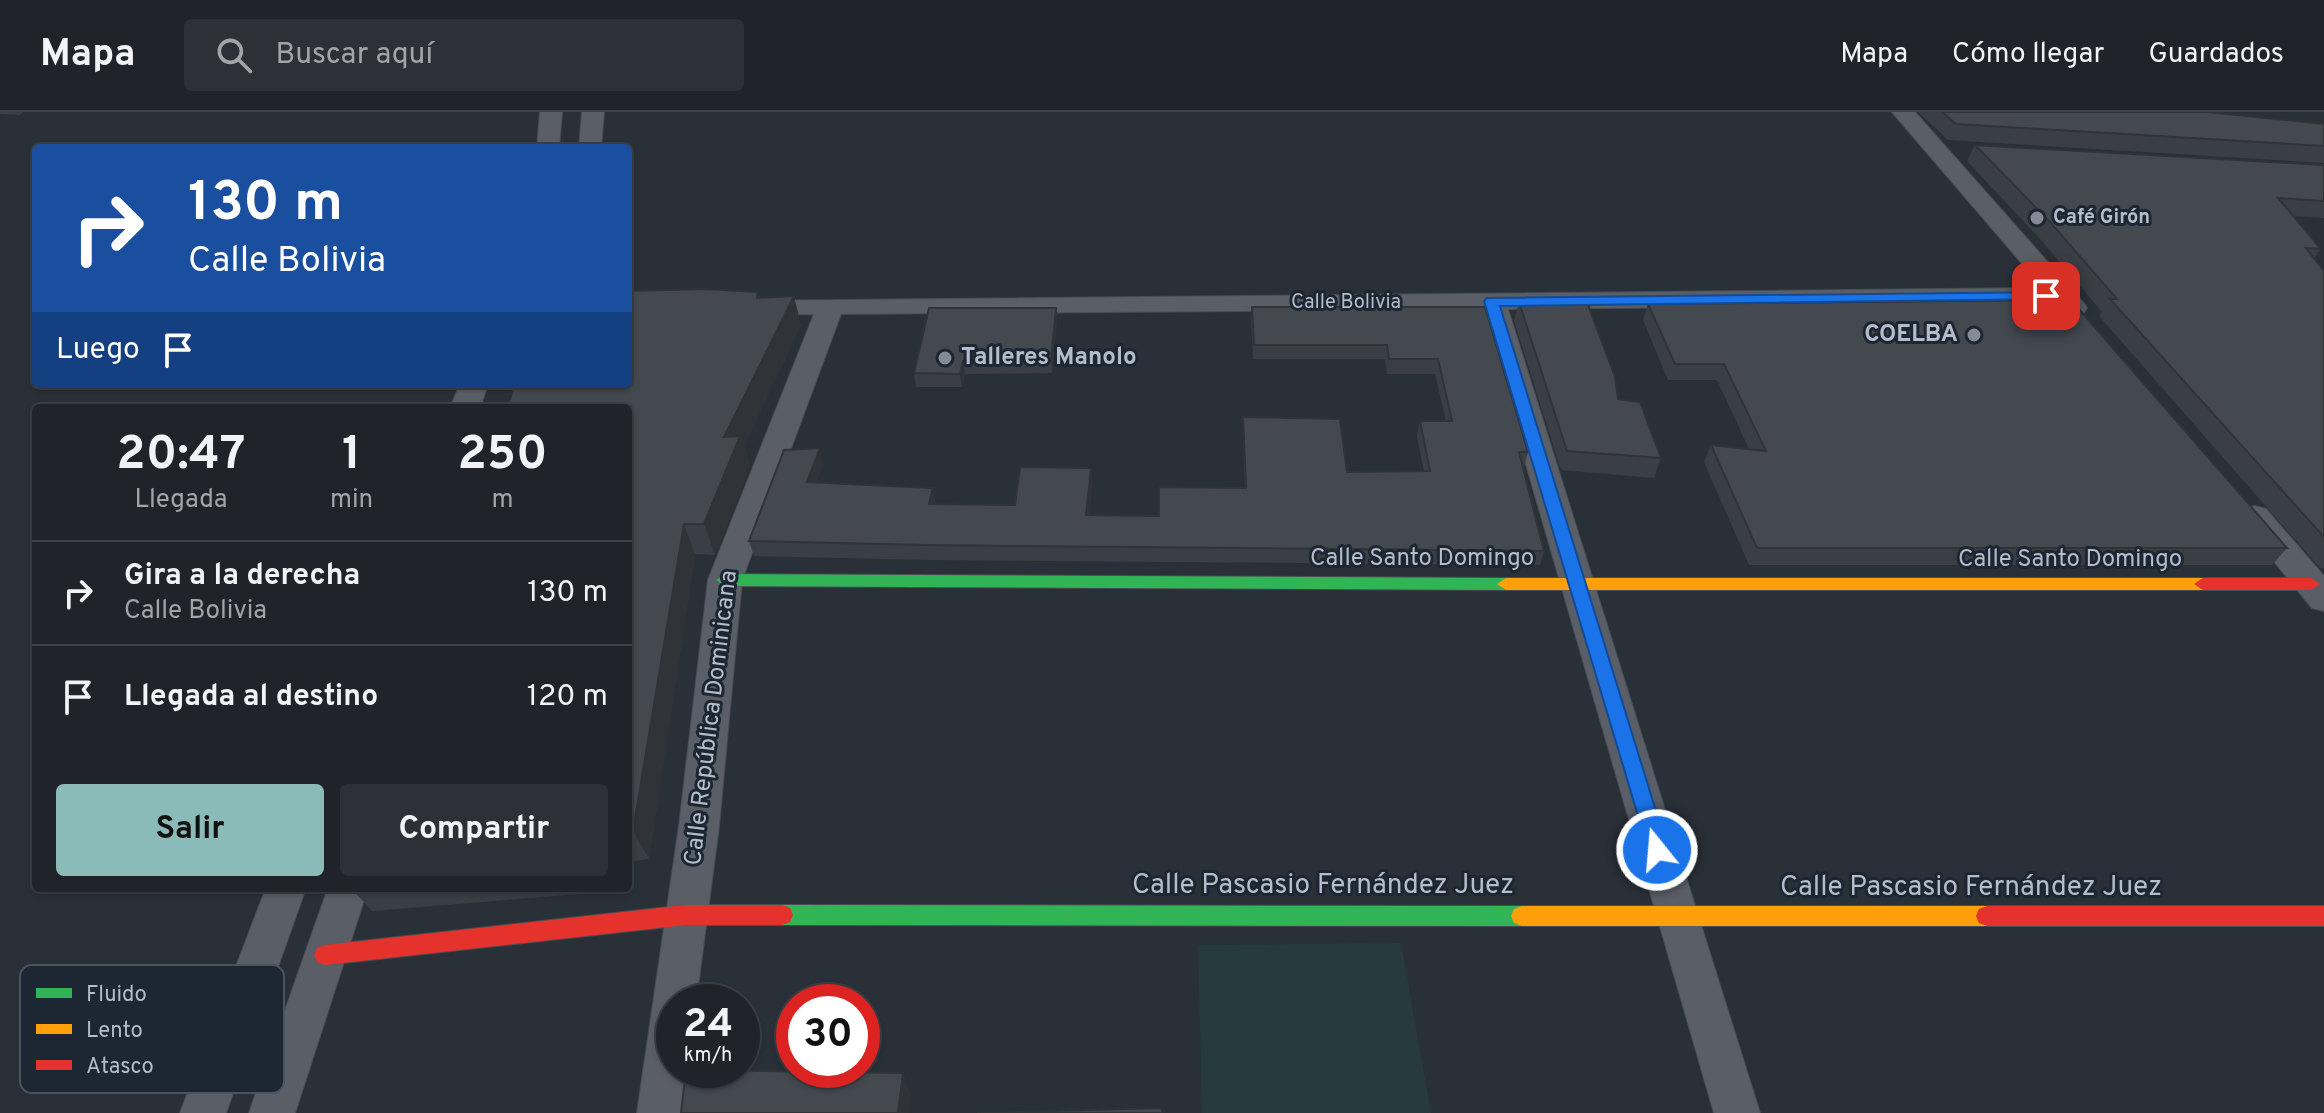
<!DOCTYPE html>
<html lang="es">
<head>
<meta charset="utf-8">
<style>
  body { margin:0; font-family:Overpass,sans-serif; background:#2d3036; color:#f1f3f6; height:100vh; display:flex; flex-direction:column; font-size:30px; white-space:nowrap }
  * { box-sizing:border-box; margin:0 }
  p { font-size:26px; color:#a2a4a8 }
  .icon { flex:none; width:44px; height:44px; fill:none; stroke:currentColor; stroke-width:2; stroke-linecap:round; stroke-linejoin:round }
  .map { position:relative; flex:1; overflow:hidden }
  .details { position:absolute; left:32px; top:292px; width:600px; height:488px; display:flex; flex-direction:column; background:#20242a; border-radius:8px; box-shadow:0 2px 6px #0004,0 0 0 2px #3d4147 }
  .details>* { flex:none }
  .guide { position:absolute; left:32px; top:32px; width:600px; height:244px; border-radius:8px; box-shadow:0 2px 6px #0004,0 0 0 2px #3d4147; background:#1a4fa0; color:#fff; overflow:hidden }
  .speed { position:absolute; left:656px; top:872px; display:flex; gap:16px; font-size:40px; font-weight:700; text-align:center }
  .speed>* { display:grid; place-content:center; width:104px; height:104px; border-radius:50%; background:#20242a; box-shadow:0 2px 6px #0004,0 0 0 2px #3d4147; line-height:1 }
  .speed small { font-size:20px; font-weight:400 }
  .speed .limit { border:12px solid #d22; background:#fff; color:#111 }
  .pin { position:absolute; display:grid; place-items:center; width:68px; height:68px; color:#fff; margin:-34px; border-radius:16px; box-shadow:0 4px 12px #0006 }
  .me { position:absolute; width:88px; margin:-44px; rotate:343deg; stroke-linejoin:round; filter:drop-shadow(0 0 6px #0008) }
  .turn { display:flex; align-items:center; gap:28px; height:168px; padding:0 24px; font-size:36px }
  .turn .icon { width:104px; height:104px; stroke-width:2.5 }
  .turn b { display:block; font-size:56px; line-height:68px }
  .then { display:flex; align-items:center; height:76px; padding:0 24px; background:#0003; gap:16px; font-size:30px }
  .eta { display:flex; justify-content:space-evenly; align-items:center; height:136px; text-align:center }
  .eta b { font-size:48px; font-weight:700; line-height:56px }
  .cta { display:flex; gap:16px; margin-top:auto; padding:16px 24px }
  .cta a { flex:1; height:92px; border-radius:8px; background:#8bbbb9; color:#111; font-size:32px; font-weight:700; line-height:92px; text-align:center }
  .cta a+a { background:#2d3036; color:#f1f3f6 }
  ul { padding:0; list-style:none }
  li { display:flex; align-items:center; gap:24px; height:104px; padding:0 24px; border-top:2px solid #3d4147 }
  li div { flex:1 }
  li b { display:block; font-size:30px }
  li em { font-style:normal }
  header { display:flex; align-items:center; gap:48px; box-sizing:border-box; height:112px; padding:0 40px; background:#20242a; border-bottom:2px solid #3d4147 }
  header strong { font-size:38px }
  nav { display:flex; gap:44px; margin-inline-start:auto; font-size:28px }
  .search { width:560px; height:72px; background:#2d3036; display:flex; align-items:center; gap:20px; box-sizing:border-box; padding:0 28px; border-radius:8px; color:#a2a4a8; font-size:30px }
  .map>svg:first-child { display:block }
  .green { fill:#273a3e }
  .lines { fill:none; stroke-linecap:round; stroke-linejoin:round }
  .street-casing { stroke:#484c53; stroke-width:2 }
  .fast-casing { stroke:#484c53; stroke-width:2 }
  .slow-casing { stroke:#484c53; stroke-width:2 }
  .jam-casing { stroke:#484c53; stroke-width:2 }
  .street { fill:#5a5e66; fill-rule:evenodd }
  .fast { fill:#30b455; fill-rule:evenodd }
  .slow { fill:#ff9f0a; fill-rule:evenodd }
  .jam { fill:#e5322d; fill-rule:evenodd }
  .wall { fill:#3a3f45 }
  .shaded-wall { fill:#303338 }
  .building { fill:#444950; stroke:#303338; stroke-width:2 }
  .route { fill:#1a73e8; stroke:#114b97; stroke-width:2 }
  .poi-dot { fill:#848b96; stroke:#1d2633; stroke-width:3 }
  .labels { text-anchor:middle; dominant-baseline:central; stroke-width:6; stroke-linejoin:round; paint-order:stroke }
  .far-poi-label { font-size:20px; font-weight:bold; fill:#b4bcc9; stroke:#1d2633; text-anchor:start }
  .far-street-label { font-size:20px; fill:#b4bcc9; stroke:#1d2633 }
  .poi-label { font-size:24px; font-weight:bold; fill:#b4bcc9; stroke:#1d2633; text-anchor:end }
  .street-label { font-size:24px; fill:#b4bcc9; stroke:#1d2633 }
  .near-street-label { font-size:28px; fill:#b4bcc9; stroke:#1d2633 }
  .key { fill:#1d2633; stroke:#4a5360; stroke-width:2 }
  .key-label { font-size:22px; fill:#b4bcc9 }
</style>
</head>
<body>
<header>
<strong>Mapa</strong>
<div class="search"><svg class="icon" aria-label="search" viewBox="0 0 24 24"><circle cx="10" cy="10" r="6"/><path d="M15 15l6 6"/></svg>Buscar aquí</div>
<nav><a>Mapa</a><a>Cómo llegar</a><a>Guardados</a></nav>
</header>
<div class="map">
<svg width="2324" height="1001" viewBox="0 0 2324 1001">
  <rect width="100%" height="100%" fill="#2a3038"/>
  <polygon class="green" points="1401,831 1431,1001 1202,1001 1198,833"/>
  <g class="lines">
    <g class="street-casing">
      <g id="street">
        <polygon points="540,0 562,0 559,36 537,36"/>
        <polygon points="582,0 604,0 601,36 579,36"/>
        <polygon points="1892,0 1915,0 2083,190 2087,196 2083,202 2065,202 2056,192 1508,197 1760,1001 1714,1001 1481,197 841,202 742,468 719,714 696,890 674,890 674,958 688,958 683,1001 637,1001 679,714 708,468 814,202 752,203 743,201 739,195 743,189 2043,176"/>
        <polygon points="460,272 488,272 480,296 450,296"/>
        <polygon points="2255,394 2266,397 2324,464 2324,499 2312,496 2244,413 2239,405 2244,397"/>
        <polygon points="266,776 306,776 226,1001 180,1001"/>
        <polygon points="328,776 368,776 295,1001 249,1001"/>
      </g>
    </g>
    <g class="fast-casing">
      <g id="fast">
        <polygon points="725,462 1506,466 1515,472 1506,478 725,474 716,468"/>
        <polygon points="782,793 1522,794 1530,797 1533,804 1530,811 1522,814 782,813 774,810 771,803 774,796"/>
      </g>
    </g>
    <g class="slow-casing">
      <g id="slow">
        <polygon points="1506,466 2203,466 2212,472 2203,478 1506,478 1497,472"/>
        <polygon points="1522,794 1987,794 1995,797 1998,804 1995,811 1987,814 1522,814 1514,811 1511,804 1514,797"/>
      </g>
    </g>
    <g class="jam-casing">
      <g id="jam">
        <polygon points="2203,466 2311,466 2320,472 2311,478 2203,478 2194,472"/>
        <polygon points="686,793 782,793 790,796 793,803 790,810 782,813 686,813 325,853 317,850 314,843 317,836 325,833"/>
        <polygon points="1987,794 2324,794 2324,814 1987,814 1979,811 1976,804 1979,797"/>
      </g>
    </g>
    <use href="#street" class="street"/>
    <use href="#fast" class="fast"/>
    <use href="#slow" class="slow"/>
    <use href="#jam" class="jam"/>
  </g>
  <g class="wall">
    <polygon points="0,0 23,0 20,3 0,2"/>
    <polygon points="1918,0 2208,0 2324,12 2324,51 1948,28"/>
    <polygon points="1975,33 2324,53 2324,106 2293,104 2321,137 2314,146 2324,159 2324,456 2320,456 2099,204 2102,200 2041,128 1967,49"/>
    <polygon points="759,186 801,213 744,334 750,354 715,443 695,442 649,747 628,750 628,296"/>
    <polygon points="1519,190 1618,287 1661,346 1654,366 1561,358 1514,209"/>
    <polygon points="1648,192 2287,436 2272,453 1749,453 1704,350 1711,333 1749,337 1717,268 1668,268 1643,208"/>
    <polygon points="1252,195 1485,195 1528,340 1524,355 1523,355 1544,439 1540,453 928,448 754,444 749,429 823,351 816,371 935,392 1015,393 1091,356 1092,370 1089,403 1159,404 1245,376 1243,320 1243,305 1347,360 1424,360 1417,324 1420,309 1446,309 1435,262 1387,262 1385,247 1253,247 1251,209"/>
    <polygon points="1056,196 1057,209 1052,261 965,262 962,275 916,275 914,261"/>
    <polygon points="351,776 616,776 615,779 372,799"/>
  </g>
  <g class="shaded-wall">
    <polygon points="794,184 801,213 744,334 750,354 715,443 704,412 724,325"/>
    <polygon points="1056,196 1057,209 1052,261 1051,248"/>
    <polygon points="963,249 965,262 962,275 960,262"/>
    <polygon points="820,336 823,351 811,385 807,370"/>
    <polygon points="1091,356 1092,370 1087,418 1086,403"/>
    <polygon points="933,376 936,391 932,406 929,392"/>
    <polygon points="684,412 695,442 649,747 633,719"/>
    <polygon points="903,961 911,983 909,1001 898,1001"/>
  </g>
  <g class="building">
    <polygon points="1942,0 2208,0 2324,12 2324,34 1956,12"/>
    <polygon points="1975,33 2324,53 2324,89 2278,86 2321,137 2306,136 2324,159 2324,425 2110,187 2117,187 2051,111"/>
    <polygon points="705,177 757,180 757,186 794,184 724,325 740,324 704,412 684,412 633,719 628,720 628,296 507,296 515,272 628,272 628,179"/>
    <polygon points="2071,188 2287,436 1757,436 1711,333 1766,339 1724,252 1675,252 1648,192"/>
    <polygon points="1519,190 1587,190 1615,265 1618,287 1640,290 1661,346 1567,339"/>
    <polygon points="1252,195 1485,195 1528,340 1519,340 1544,439 925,433 749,429 784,338 820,336 807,370 933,376 929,392 1015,393 1020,355 1091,356 1086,403 1159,404 1159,375 1246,376 1243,305 1340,307 1347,360 1430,359 1420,309 1452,309 1438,247 1389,247 1387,233 1254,233"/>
    <polygon points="929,196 1056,196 1051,248 963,249 960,262 914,261"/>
    <polygon points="686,958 903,961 898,1001 681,1001"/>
    <polygon points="1162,996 1162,1001 977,1001"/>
  </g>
  <polygon class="route" points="2046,180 2053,184 2051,187 1500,194 1668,738 1665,744 1657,747 1650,744 1484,189 1487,186"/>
  <g class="poi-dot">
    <circle cx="2037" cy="106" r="8"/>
    <circle cx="1974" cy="223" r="8"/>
    <circle cx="945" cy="246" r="8"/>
  </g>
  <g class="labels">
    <g class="far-poi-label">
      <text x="2053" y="106">Café Girón</text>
    </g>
    <g class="far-street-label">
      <text x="1346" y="191">Calle Bolivia</text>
    </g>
    <g class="poi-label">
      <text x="1958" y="223">COELBA</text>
      <text x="961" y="246" text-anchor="start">Talleres Manolo</text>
    </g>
    <g class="street-label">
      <text x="1422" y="447">Calle Santo Domingo</text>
      <text x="2070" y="448">Calle Santo Domingo</text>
      <text transform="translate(712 606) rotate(-83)">Calle República Dominicana</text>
    </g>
    <g class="near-street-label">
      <text x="1323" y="774">Calle Pascasio Fernández Juez</text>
      <text x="1971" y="776">Calle Pascasio Fernández Juez</text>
    </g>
  </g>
  <rect x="20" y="853" width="264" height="128" rx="12" class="key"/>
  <rect x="36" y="876" width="36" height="10" fill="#30b455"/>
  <rect x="36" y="912" width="36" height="10" fill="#ff9f0a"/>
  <rect x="36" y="948" width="36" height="10" fill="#e5322d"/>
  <g class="key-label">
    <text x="86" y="889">Fluido</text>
    <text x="86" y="925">Lento</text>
    <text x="86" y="961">Atasco</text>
  </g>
</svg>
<div class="speed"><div>24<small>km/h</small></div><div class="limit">30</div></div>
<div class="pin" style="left:2046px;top:184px;background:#d93025"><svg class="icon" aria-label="arrive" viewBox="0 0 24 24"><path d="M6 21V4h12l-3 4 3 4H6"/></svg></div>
<svg class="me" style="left:1657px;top:738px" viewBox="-20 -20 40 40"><circle r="17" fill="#1a73e8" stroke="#fff" stroke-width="3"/><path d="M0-11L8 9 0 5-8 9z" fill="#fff"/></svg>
<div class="guide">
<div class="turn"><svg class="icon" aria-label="right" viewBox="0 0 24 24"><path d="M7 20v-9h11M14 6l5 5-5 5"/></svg><div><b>130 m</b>Calle Bolivia</div></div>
<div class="then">Luego<svg class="icon" aria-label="arrive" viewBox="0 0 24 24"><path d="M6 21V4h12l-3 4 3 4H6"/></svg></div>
</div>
<section class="details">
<div class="eta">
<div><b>20:47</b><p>Llegada</p></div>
<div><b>1</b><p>min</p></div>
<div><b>250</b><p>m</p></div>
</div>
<ul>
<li><svg class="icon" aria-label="right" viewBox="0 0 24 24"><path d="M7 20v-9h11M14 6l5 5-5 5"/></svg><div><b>Gira a la derecha</b><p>Calle Bolivia</p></div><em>130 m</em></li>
<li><svg class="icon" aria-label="arrive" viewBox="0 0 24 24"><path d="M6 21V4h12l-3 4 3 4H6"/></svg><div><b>Llegada al destino</b></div><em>120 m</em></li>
</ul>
<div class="cta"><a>Salir</a><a>Compartir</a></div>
</section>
</div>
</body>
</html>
